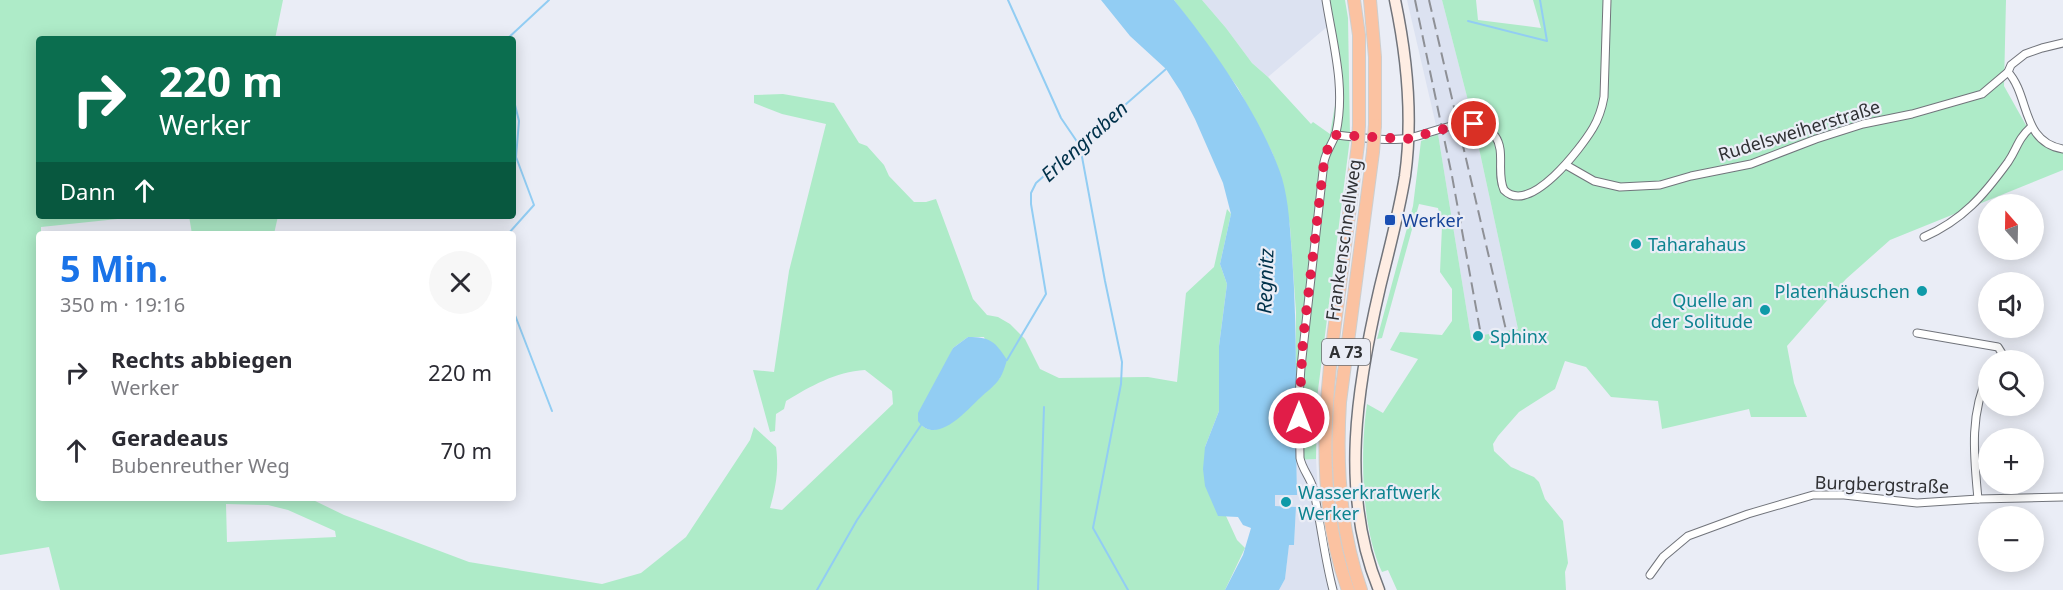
<!DOCTYPE html>
<html lang="de">
<head>
<meta charset="utf-8">
<style>
  body { margin:0; font-family:"Noto Sans",sans-serif; background:#f7f7f7; color:#2b2b33; height:100vh; display:flex; flex-direction:column; font-size:22px; white-space:nowrap }
  * { box-sizing:border-box; margin:0 }
  p { font-size:20px; color:#7c7c81 }
  .icon { flex:none; width:33px; height:33px; fill:none; stroke:currentColor; stroke-width:2; stroke-linecap:round; stroke-linejoin:round }
  .map { position:relative; flex:1; overflow:hidden }
  .panel { position:absolute; left:36px; top:231px; width:480px; height:270px; display:flex; flex-direction:column; background:#fff; border-radius:6px; box-shadow:0 3px 15px #0003 }
  .panel>* { flex:none }
  .guide { position:absolute; left:36px; top:36px; width:480px; height:183px; border-radius:6px; box-shadow:0 3px 15px #0003; background:#0b6e4f; color:#fff; overflow:hidden }
  .needle { width:39px; rotate:340deg }
  .fabs { position:absolute; left:1978px; top:194px; display:grid; gap:12px }
  .fabs a { display:grid; place-items:center; width:66px; height:66px; border-radius:50%; background:#fff; box-shadow:0 3px 15px #0003; font-size:30px }
  .pin { position:absolute; display:grid; place-items:center; width:51px; height:51px; color:#fff; margin:-26px; border:3px solid #fff; border-radius:50%; box-shadow:0 2px 6px #0007 }
  .me { position:absolute; width:66px; margin:-33px; rotate:0deg; stroke-linejoin:round; filter:drop-shadow(0 0 4px #0008) }
  .turn { display:flex; align-items:center; gap:21px; height:126px; padding:0 24px; font-size:27px }
  .turn .icon { width:78px; height:78px; stroke-width:2.5 }
  .turn b { display:block; font-size:42px; line-height:51px }
  .then { display:flex; align-items:center; height:57px; padding:0 24px; background:#0003; gap:12px; font-size:22px }
  .round { display:grid; place-items:center; flex:none; width:63px; height:63px; border-radius:32px; background:#f7f7f7 }
  .overview { display:flex; align-items:center; justify-content:space-between; height:102px; padding:0 24px }
  h1 { font-size:36px; font-weight:700; line-height:45px; color:#1a73e8 }
  ul { padding:0; list-style:none }
  li { display:flex; align-items:center; gap:18px; height:78px; padding:0 24px }
  li div { flex:1 }
  li b { display:block; font-size:22px }
  li em { font-style:normal }
  .map>svg:first-child { display:block }
  .built { fill:#dce2f1 }
  .green { fill:#aeebc8; fill-rule:evenodd }
  .water { fill:#92cdf3 }
  .lines { fill:none; stroke-linecap:round; stroke-linejoin:round }
  .stream { stroke:#92cdf3; stroke-width:2 }
  .minor-casing { stroke:#71747b; stroke-width:9 }
  .secondary-casing { stroke:#71747b; stroke-width:13 }
  .motorway-casing { stroke:#cdcece; stroke-width:14 }
  .minor { stroke:#fff; stroke-width:7 }
  .secondary { stroke:#feede3; stroke-width:10 }
  .motorway { stroke:#fbc2a1; stroke-width:12 }
  .rail { stroke:#8e9096; stroke-width:2; stroke-dasharray:12 6; stroke-linecap:butt }
  .motorway-bridge-casing { stroke:#cdcece; stroke-width:14; stroke-linecap:butt }
  .motorway-bridge { stroke:#fbc2a1; stroke-width:12 }
  .route { stroke:#e11d48; stroke-width:10; stroke-dasharray:0 18 }
  .transit-dot { fill:#1a4fb4; stroke:#eaedf6; stroke-width:2 }
  .culture-dot { fill:#0f9aa8; stroke:#eaedf6; stroke-width:2 }
  .labels { text-anchor:middle; dominant-baseline:central; stroke-width:4.5; stroke-linejoin:round; paint-order:stroke }
  .shield { fill:#eaedf6; stroke:#68696e; stroke-width:1.5 }
  .shield-label { font-size:16px; font-weight:bold; fill:#303134 }
  .street-label { font-size:18px; fill:#303134; stroke:#eaedf6 }
  .transit-label { font-size:18px; fill:#164399; stroke:#eaedf6; text-anchor:start }
  .culture-label { font-size:18px; fill:#0d838f; stroke:#eaedf6; text-anchor:start }
  .water-label { font-size:20px; font-style:italic; fill:#00314a; stroke:#eaedf6 }
</style>
</head>
<body>
<div class="map">
<svg width="2063" height="590" viewBox="0 0 2063 590">
  <rect width="100%" height="100%" fill="#eaedf6"/>
  <g class="built">
    <polygon points="1202,0 1324,0 1328,26 1268,77 1252,63 1226,28"/>
    <polygon points="1407,0 1442,0 1472,116 1518,329 1471,337 1438,134"/>
    <polygon points="1316,459 1318,495 1330,561 1339,590 1279,590 1285,579 1289,544 1294,545 1296,507 1275,506 1275,495 1297,495 1296,460"/>
  </g>
  <g class="green">
    <path d="M0 0H283L275 39H39V216H146L41 227V234H39V395L37 406 39 427V498H309L344 515 469 562 602 584 641 573 686 537 750 440 754 427 776 447C779 469 776 487 770 508L782 510 893 404 892 391 865 370C835 372 811 386 786 401L784 409 776 414 775 431 770 432 753 370 774 372 789 271 826 124 782 114 754 103V95L783 94 834 103 859 143 867 146 884 165 889 176 914 202H926L936 199 973 299 987 315 998 317 1010 324 1025 339 1040 369 1059 378 1148 377 1177 382 1186 293 1214 267 1227 209 1231 214 1220 264 1227 284 1219 346V411L1205 447 1218 515 1226 516 1237 540 1245 548 1225 590H60L49 547 0 555ZM968 337H984L1000 378 979 398 934 430 927 429 921 425 953 348ZM226 504 268 505 288 510 335 531 336 537 227 542Z"/>
    <polygon points="1174,0 1202,0 1226,28 1252,63 1268,77 1311,124 1313,122 1330,134 1338,88 1324,0 1345,0 1348,18 1350,138 1317,398 1316,459 1296,460 1295,411 1296,312 1290,227 1282,180 1272,152 1238,88"/>
    <path d="M1442 0H1476L1478 20 1541 28 1533 0H2006L2004 86 2027 127 2044 146 2063 153V170L1890 240 1846 279 1787 346 1794 383 1807 417H1751L1749 409 1662 429 1658 401 1611 397 1586 367 1565 361 1555 389 1519 412 1498 436 1493 444 1494 451 1511 467 1534 477 1539 482 1545 499 1563 521 1568 563 1565 572 1566 590H1397L1388 570 1382 572C1361 528 1360 452 1367 404L1383 413 1418 359 1390 350 1400 332 1442 335 1452 321V289L1440 272 1442 226 1438 208 1419 204 1382 338 1377 339 1413 206 1421 141 1438 134 1471 337 1518 329 1472 116Z"/>
    <polygon points="189,216 278,216 274,234 192,234"/>
  </g>
  <g class="water">
    <path d="M1101 0H1174C1213 48 1263 119 1282 178 1289 202 1290 230 1292 255 1298 335 1295 415 1297 495H1275V506L1296 507 1294 545H1289L1285 579 1279 590H1225L1243 555 1251 528 1243 525 1238 517 1218 516 1205 486 1203 469 1205 447 1219 411V346L1227 284 1220 264 1231 214 1223 183 1195 119 1181 92 1166 69 1130 36Z"/>
    <path d="M968 337C990 337 995 341 1007 360 1005 366 1003 373 1000 378 996 385 986 392 980 398 967 410 936 447 918 421V413L953 348Z"/>
  </g>
  <g class="lines">
    <g class="stream">
      <polyline points="1008,0 1061,118 1080,146 1105,281 1122,362 1121,384 1093,528 1128,590"/>
      <polyline points="1468,21 1547,41 1540,0"/>
      <polyline points="507,39 549,0"/>
      <polyline points="508,234 534,205 516,157 519,121 513,97"/>
      <polyline points="513,310 552,411"/>
      <polyline points="1007,360 1046,294 1031,204 1031,193 1036,183 1166,69"/>
      <polyline points="817,590 857,520 921,425"/>
      <polyline points="1038,590 1044,407"/>
    </g>
    <g class="minor-casing">
      <g id="minor">
        <path d="M1326 0C1333 44 1346 88 1336 133 1333 143 1326 151 1324 162L1301 367 1299 397 1300 458C1302 469 1310 477 1313 488 1321 522 1324 556 1333 590"/>
        <path d="M2008 72C2030 96 2021 142 2063 149"/>
        <path d="M1335 135C1357 137 1388 142 1409 138 1433 134 1475 109 1495 136 1506 151 1496 173 1504 190 1530 216 1581 148 1593 128 1599 118 1602 108 1604 97L1607 0"/>
        <polyline points="1566,165 1594,181 1620,187 1660,185 1691,176 1751,164 1816,139 1863,124 1912,114 1982,94 2008,72 2011,65 2025,54 2042,48 2063,43"/>
        <path d="M1924 237C1963 220 1984 195 2008 162 2018 147 2017 140 2031 127"/>
        <polyline points="1917,333 1998,347 2003,355 1998,360"/>
        <path d="M1978 499C1974 456 1969 414 1989 373"/>
        <polyline points="1650,575 1663,557 1688,536 1748,514 1813,495 1844,495 1917,503 1978,499 2063,497"/>
      </g>
    </g>
    <g class="secondary-casing">
      <path id="secondary" d="M1379 590C1339 493 1357 386 1380 287 1389 250 1399 213 1405 176 1413 118 1407 57 1395 0"/>
    </g>
    <g class="motorway-casing">
      <g id="motorway">
        <polyline points="1354,0 1359,35 1359,125"/>
        <polyline points="1370,0 1375,57 1375,125"/>
        <path d="M1348 590C1313 495 1326 390 1339 293 1345 243 1352 194 1358 144"/>
        <path d="M1361 590C1340 530 1336 465 1340 402L1373 152"/>
      </g>
    </g>
    <use href="#minor" class="minor"/>
    <use href="#secondary" class="secondary"/>
    <use href="#motorway" class="motorway"/>
    <g class="rail">
      <polyline points="1415,0 1452,176 1481,335"/>
      <polyline points="1429,0 1506,330"/>
    </g>
    <g class="motorway-bridge-casing">
      <g id="motorway-bridge">
        <polyline points="1358,144 1359,125"/>
        <polyline points="1373,152 1375,125"/>
      </g>
    </g>
    <use href="#motorway-bridge" class="motorway-bridge"/>
  </g>
  <g class="lines">
    <polyline class="route" points="1299,418 1303,339 1324,162 1328,148 1335,135 1407,139 1462,124 1474,124"/>
  </g>
  <rect class="transit-dot" x="1384" y="214" width="12" height="12" rx="3"/>
  <g class="culture-dot">
    <circle cx="1636" cy="244" r="6"/>
    <circle cx="1922" cy="291" r="6"/>
    <circle cx="1765" cy="310" r="6"/>
    <circle cx="1478" cy="336" r="6"/>
    <circle cx="1286" cy="502" r="6"/>
  </g>
  <g class="labels">
    <rect class="shield" x="1322" y="339" width="48" height="26" rx="4.5"/>
    <g class="shield-label">
      <text x="1346" y="352">A 73</text>
    </g>
    <g class="street-label">
      <text transform="translate(1799 130) rotate(-17)">Rudelsweiherstraße</text>
      <text transform="translate(1343 240) rotate(-82)">Frankenschnellweg</text>
      <text transform="translate(1882 484) rotate(2)">Burgbergstraße</text>
    </g>
    <g class="transit-label">
      <text x="1402" y="220">Werker</text>
    </g>
    <g class="culture-label">
      <text x="1648" y="244">Taharahaus</text>
      <text x="1910" y="291" text-anchor="end">Platenhäuschen</text>
      <text x="1753" y="300" text-anchor="end">Quelle an<tspan x="1753" dy="21">der Solitude</tspan></text>
      <text x="1490" y="336">Sphinx</text>
      <text x="1298" y="492">Wasserkraftwerk<tspan x="1298" dy="21">Werker</tspan></text>
    </g>
    <g class="water-label">
      <text transform="translate(1084 141) rotate(-42)">Erlengraben</text>
      <text transform="translate(1265 281) rotate(-88)">Regnitz</text>
    </g>
  </g>
</svg>
<div class="fabs">
<a><svg class="needle" viewBox="-14 -14 28 28"><path d="M0-13l5 13h-10z" fill="#e53935"/><path d="M0 13l5-13h-10z" fill="#7c7c81"/></svg></a>
<a><svg class="icon" aria-label="sound" viewBox="0 0 24 24"><path d="M4 9h4l5-4v14l-5-4H4zM17 9q2 3 0 6"/></svg></a>
<a><svg class="icon" aria-label="search" viewBox="0 0 24 24"><circle cx="10" cy="10" r="6"/><path d="M15 15l6 6"/></svg></a>
<a>+</a>
<a>−</a>
</div>
<div class="pin" style="left:1474px;top:124px;background:#d93025"><svg class="icon" aria-label="arrive" viewBox="0 0 24 24"><path d="M6 21V4h12l-3 4 3 4H6"/></svg></div>
<svg class="me" style="left:1299px;top:418px" viewBox="-20 -20 40 40"><circle r="17" fill="#e11d48" stroke="#fff" stroke-width="3"/><path d="M0-11L8 9 0 5-8 9z" fill="#fff"/></svg>
<div class="guide">
<div class="turn"><svg class="icon" aria-label="right" viewBox="0 0 24 24"><path d="M7 20v-9h11M14 6l5 5-5 5"/></svg><div><b>220 m</b>Werker</div></div>
<div class="then">Dann<svg class="icon" aria-label="ahead" viewBox="0 0 24 24"><path d="M12 20V5M6 11l6-6 6 6"/></svg></div>
</div>
<section class="panel">
<div class="overview"><div><h1>5 Min.</h1><p>350 m · 19:16</p></div><a class="round"><svg class="icon" aria-label="close" viewBox="0 0 24 24"><path d="M6 6l12 12M18 6L6 18"/></svg></a></div>
<ul>
<li><svg class="icon" aria-label="right" viewBox="0 0 24 24"><path d="M7 20v-9h11M14 6l5 5-5 5"/></svg><div><b>Rechts abbiegen</b><p>Werker</p></div><em>220 m</em></li>
<li><svg class="icon" aria-label="ahead" viewBox="0 0 24 24"><path d="M12 20V5M6 11l6-6 6 6"/></svg><div><b>Geradeaus</b><p>Bubenreuther Weg</p></div><em>70 m</em></li>
</ul>
</section>
</div>
</body>
</html>
